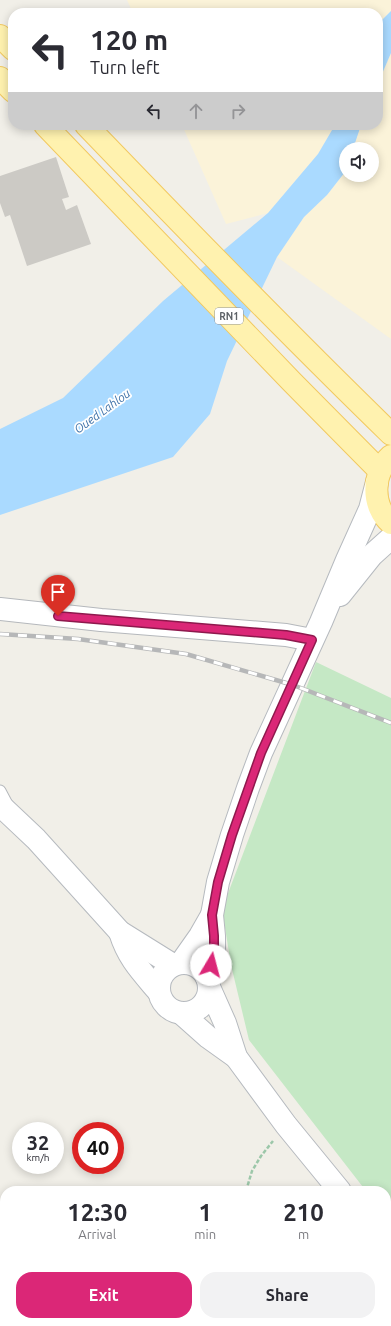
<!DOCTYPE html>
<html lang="en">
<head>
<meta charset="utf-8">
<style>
  body { margin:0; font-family:Ubuntu,sans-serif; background:#f2f2f3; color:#2b2b33; height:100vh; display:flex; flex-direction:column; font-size:15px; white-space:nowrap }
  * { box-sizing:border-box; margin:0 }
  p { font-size:13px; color:#7c7c81 }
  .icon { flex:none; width:22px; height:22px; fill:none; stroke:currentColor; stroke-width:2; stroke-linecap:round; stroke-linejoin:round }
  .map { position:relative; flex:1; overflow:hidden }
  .side { position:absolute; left:0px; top:1186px; width:391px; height:140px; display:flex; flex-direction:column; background:#fff; border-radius:16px 16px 0 0; box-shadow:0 2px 10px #0003 }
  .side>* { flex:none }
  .hud { position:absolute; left:8px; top:8px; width:375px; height:122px; border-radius:16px; box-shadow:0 2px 10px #0003; background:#fff; color:#2b2b33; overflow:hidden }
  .tools { position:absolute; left:339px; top:142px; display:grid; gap:8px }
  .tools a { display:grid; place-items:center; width:40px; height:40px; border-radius:50%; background:#fff; box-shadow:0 2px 10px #0003; font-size:20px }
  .speed { position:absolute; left:12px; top:1122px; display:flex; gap:8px; font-size:20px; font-weight:700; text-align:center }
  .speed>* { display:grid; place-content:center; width:52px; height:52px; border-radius:50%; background:#fff; box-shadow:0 2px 10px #0003; line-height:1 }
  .speed small { font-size:10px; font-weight:400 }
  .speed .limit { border:6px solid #d22; background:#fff; color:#111 }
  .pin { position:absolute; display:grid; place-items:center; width:34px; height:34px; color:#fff; margin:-41px -17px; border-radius:50% 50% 50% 0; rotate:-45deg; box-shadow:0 0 4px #0007 }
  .pin .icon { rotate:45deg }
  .me { position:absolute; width:44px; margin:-22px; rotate:8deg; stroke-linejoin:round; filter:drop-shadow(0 0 3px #0008) }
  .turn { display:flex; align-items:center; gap:14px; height:84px; padding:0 16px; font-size:18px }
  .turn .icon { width:52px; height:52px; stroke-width:2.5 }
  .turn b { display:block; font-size:28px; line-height:34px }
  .lanes { display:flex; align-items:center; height:38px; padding:0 16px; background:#0003; justify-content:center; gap:20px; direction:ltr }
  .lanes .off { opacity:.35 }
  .eta { display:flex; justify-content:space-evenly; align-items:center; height:68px; text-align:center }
  .eta b { font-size:24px; font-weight:700; line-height:28px }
  .primary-button { display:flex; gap:8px; margin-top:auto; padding:8px 16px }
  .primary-button a { flex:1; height:46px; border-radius:16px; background:#db2777; color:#fff; font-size:16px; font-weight:700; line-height:46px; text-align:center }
  .primary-button a+a { background:#f2f2f3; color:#2b2b33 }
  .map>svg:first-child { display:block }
  .green { fill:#c5e8c5 }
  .sand { fill:#fbf3d9 }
  .water { fill:#aadaff }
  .building { fill:#cccac5 }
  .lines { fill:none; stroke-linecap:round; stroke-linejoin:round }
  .lane-casing { stroke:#b5b8bc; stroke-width:13 }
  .street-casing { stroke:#b5b8bc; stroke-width:24 }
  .secondary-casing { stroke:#b6babf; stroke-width:24 }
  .primary-casing { stroke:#f2c960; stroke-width:24 }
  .path { stroke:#9cc7a9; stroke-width:2.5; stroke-dasharray:4 2; stroke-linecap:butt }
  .lane { stroke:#fff; stroke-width:11 }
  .street { stroke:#fff; stroke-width:22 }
  .secondary { stroke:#fff; stroke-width:22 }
  .primary { stroke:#fff2af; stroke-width:22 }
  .rail-casing { stroke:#b6b7b8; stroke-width:4.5 }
  .rail { stroke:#fff; stroke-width:3; stroke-dasharray:9; stroke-linecap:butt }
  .route-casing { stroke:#8e194d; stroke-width:10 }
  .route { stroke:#db2777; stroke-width:7 }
  .labels { text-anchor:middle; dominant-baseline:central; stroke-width:3.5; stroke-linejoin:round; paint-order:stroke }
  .shield { fill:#fff; stroke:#8f9295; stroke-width:1 }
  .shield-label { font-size:10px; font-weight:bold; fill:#5f6368 }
  .water-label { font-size:12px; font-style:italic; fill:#4174aa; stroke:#fff }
</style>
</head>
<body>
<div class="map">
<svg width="391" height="1326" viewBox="0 0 391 1326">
  <rect width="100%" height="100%" fill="#f1efe8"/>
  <polygon class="green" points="316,662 391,698 391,1223 386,1217 386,1191 366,1191 249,1040 231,965 222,909"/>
  <g class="sand">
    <polygon points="127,0 391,0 391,11 378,24 378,13 133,13"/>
    <polygon points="391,53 391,339 277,257 304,217 327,195 345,172 346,168 346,175 372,175 372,149 353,149 361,125 378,125 378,83"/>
    <polygon points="182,125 335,125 318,154 268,213 226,224"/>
  </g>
  <g class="water">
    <polygon points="391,11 391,53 378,83 378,24"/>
    <polygon points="335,125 361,125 353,149 346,149 346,168 345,172 327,195 304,217 277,257 227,361 210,414 173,457 0,515 0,429 63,398 163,301 268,213 318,154"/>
  </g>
  <polygon class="building" points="56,157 69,197 62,199 66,210 77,205 91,244 27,266 10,215 5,217 0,203 0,176"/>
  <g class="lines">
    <g class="lane-casing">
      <polyline id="lane" points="0,791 9,808"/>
    </g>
    <g class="street-casing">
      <polyline id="street" points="0,609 101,620 286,635 312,640"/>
    </g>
    <g class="secondary-casing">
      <g id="secondary">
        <polyline points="340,595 372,555 391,538"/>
        <polyline points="0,805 36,839 120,932 173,965"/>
        <path d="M120 932C128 958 141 971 158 991"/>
        <circle cx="184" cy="988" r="25"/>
        <polyline points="181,963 200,936 212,915"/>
        <polyline points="207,978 214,952 214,936 212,915 218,882 232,835 248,788 261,753 321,622 347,560 370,509 377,482"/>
        <polyline points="209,987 225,1023 236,1057 286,1125 340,1191"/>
        <polyline points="181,1013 208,1037 236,1057"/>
        <polyline points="386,1248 391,1254"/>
      </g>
    </g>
    <g class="primary-casing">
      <g id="primary">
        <polyline points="0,36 13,49"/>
        <polyline points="0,78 13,91"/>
        <polyline points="45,125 292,382 380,471"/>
        <path d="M86 125C186 229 287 333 391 434"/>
        <path d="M391 456C372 473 371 506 391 523"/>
      </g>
    </g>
    <g class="path">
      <polyline points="246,1191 252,1171 261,1156 273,1141"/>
      <polyline points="144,1326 147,1321"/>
    </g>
    <use href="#lane" class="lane"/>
    <use href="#street" class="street"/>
    <use href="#secondary" class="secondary"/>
    <use href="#primary" class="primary"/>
    <g class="rail-casing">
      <polyline id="rail" points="0,634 78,639 186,654 293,685 391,723"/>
    </g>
    <use href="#rail" class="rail"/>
  </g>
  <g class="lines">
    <g class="route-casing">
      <polyline id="route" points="58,616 286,635 312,640 261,753 232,835 218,882 212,915 214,936 214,952 211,965"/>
    </g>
    <use href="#route" class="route"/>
  </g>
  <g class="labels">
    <rect class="shield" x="215" y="308" width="28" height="16" rx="3"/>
    <g class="shield-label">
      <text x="229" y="316">RN1</text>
    </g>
    <g class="water-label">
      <text transform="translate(102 411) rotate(-36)">Oued Lahlou</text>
    </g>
  </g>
</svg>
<div class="tools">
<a><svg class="icon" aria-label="sound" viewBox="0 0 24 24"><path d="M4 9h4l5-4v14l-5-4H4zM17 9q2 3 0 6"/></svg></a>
</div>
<div class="speed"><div>32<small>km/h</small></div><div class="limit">40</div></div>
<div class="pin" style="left:58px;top:616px;background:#d93025"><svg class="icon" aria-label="arrive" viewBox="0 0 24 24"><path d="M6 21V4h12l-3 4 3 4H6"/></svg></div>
<svg class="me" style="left:211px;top:965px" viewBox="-20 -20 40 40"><circle r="19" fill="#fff"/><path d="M0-13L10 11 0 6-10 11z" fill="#db2777"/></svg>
<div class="hud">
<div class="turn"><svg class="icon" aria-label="left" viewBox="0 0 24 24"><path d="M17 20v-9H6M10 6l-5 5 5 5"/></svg><div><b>120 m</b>Turn left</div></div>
<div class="lanes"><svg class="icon" aria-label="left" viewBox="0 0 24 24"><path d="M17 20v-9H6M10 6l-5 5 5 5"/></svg><svg class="icon off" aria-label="ahead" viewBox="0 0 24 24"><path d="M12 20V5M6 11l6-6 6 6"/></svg><svg class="icon off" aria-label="right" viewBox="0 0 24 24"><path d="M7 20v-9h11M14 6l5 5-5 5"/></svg></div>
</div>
<section class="side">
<div class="eta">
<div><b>12:30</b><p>Arrival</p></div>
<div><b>1</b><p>min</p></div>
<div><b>210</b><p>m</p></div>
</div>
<div class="primary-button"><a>Exit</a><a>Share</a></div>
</section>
</div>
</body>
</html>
